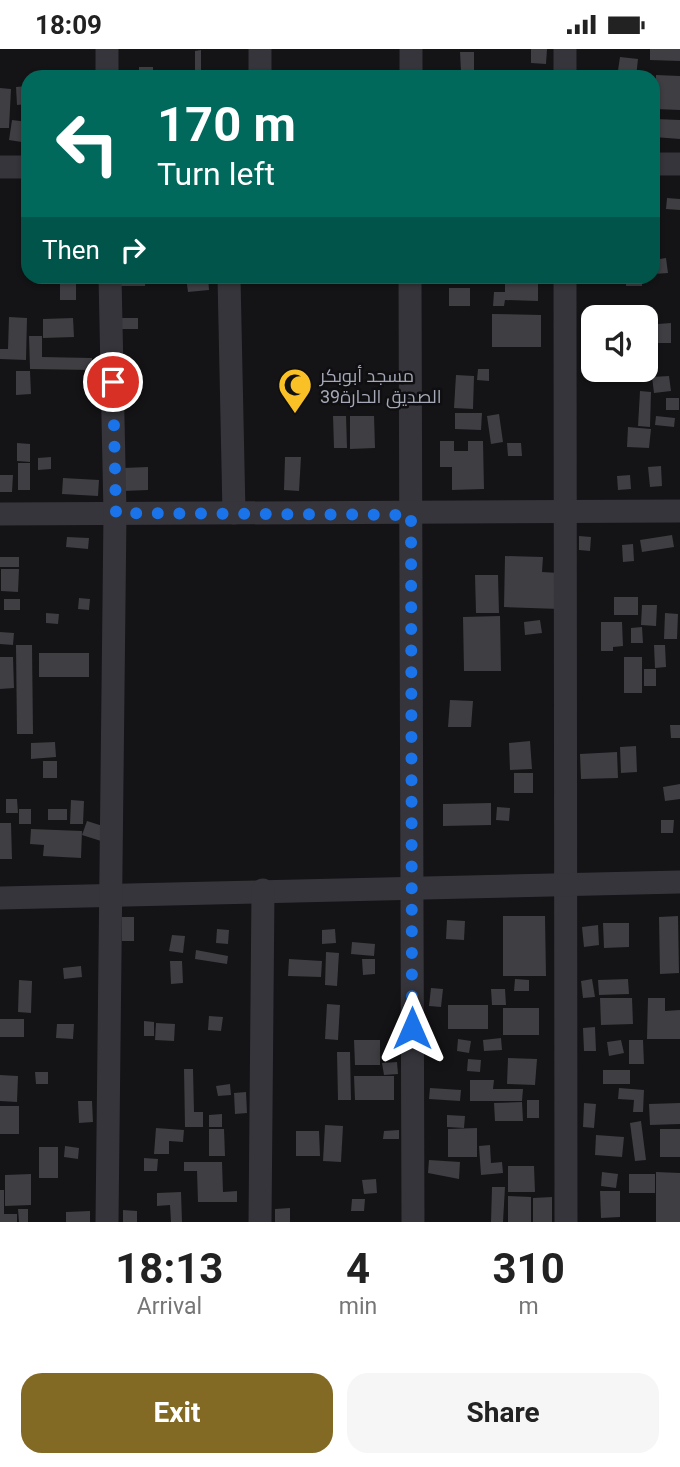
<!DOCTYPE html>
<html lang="en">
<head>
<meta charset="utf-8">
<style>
  body { margin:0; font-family:Roboto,Cairo,sans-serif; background:#f6f6f6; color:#222; height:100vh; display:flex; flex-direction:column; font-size:26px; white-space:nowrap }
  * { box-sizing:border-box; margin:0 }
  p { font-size:23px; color:#767676 }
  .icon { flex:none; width:38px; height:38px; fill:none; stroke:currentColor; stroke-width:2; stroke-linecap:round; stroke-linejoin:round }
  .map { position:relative; height:1173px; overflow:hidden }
  .sheet { display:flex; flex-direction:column; background:#fff; flex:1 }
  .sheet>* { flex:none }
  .hud { position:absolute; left:21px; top:21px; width:639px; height:214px; border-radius:21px; box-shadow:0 2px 5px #0004; background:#00695c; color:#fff; overflow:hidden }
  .buttons { position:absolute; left:581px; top:256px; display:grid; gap:14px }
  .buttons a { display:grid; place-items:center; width:77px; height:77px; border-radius:14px; background:#fff; box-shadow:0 2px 5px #0004; font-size:35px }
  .pin { position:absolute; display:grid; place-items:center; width:60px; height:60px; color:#fff; margin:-30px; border:4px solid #fff; border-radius:50%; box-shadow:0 2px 7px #0007 }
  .me { position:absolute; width:77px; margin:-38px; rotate:0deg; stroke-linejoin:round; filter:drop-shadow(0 0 5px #0008) }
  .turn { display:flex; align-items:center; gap:24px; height:147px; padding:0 21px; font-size:32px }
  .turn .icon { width:91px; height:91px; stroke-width:2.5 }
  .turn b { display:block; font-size:49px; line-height:60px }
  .then { display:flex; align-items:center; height:66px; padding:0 21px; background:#0003; gap:14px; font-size:26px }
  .eta { display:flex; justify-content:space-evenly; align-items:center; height:119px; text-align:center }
  .eta b { font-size:42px; font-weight:700; line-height:49px }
  .action { display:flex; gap:14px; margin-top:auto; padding:14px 21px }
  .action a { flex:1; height:80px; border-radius:21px; background:#836a24; color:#fff; font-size:28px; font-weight:700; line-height:80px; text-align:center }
  .action a+a { background:#f6f6f6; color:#222 }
  .status { display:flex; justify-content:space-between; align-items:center; height:49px; padding:0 35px; background:#fff; direction:ltr }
  .status svg { height:19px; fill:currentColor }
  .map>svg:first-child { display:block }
  .building { fill:#3e3e43 }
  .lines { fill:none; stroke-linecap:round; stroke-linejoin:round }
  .minor { stroke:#35353b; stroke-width:23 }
  .route { stroke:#1a73e8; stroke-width:12; stroke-dasharray:0 21.6 }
  .labels { text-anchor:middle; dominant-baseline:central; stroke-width:5; stroke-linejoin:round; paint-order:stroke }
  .poi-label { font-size:18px; fill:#a5a9b7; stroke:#0f0f11; text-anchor:start }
</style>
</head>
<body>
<div class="status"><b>18:09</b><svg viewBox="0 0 49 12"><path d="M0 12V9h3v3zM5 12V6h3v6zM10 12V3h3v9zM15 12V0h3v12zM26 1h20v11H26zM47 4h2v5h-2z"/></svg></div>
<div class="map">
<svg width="680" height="1173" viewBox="0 0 680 1173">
  <rect width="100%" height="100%" fill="#141416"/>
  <g class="building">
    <polygon points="531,0 547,0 546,15 531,14"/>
    <polygon points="650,0 680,0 680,12 650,11"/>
    <polygon points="201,1 201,27 195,27 195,2"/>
    <polygon points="460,3 474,3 474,23 461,23"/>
    <polygon points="620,8 638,10 636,28 617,28"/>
    <rect x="139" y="18" width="14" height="10"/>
    <polygon points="656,26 680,27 680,61 655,60"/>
    <polygon points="28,37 28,55 17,56 16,38"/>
    <polygon points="0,39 11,40 9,79 0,79"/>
    <polygon points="655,70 680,71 680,90 654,88"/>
    <polygon points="12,71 28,73 28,94 9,91"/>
    <polygon points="667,149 680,150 680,161 666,160"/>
    <polygon points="666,209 668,224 654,225 653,211"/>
    <polygon points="46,228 76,228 76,251 60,251 60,235 46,235"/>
    <polygon points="120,228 146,228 145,237 120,237"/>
    <polygon points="186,228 208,228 209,241 188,243"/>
    <polygon points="505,228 538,228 538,252 505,251 504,257 493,257 494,243 505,243"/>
    <rect x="626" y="228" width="16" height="9"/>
    <rect x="449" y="239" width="21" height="18"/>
    <polygon points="492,265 541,266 541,298 492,298"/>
    <polygon points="9,268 27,269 26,311 0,310 0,300 8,300"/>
    <polygon points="73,269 74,288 43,289 43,270"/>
    <rect x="122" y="269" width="16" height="11"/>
    <polygon points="671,274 671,294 658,294 658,275"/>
    <polygon points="29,287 42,287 42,308 92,309 92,321 30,320"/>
    <polygon points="478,320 489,320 489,332 477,331"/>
    <polygon points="16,322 30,322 31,345 16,346"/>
    <polygon points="456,326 474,327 473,360 454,359"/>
    <polygon points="669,327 671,342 654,344 652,328"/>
    <polygon points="640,342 651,343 650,378 638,377"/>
    <rect x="666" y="349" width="13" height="12"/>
    <polygon points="455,364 482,364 481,381 455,380"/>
    <polygon points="499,365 503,393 491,395 487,367"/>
    <polygon points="333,367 346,367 347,399 334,399"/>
    <polygon points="350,367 374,367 375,399 350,400"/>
    <polygon points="656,367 675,369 674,378 655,376"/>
    <polygon points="628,378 651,380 649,399 627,398"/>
    <polygon points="440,392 454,392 454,402 468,402 468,392 483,392 484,440 452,441 452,418 440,418"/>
    <polygon points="17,394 30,395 30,413 17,412"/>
    <polygon points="507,394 521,394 522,407 508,407"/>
    <polygon points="51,408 51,420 38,421 38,409"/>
    <polygon points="285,408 301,408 299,442 284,441"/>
    <rect x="18" y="414" width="12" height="27"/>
    <polygon points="661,417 662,437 650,438 648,418"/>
    <polygon points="148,418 148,441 123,442 123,419"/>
    <polygon points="0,426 13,426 12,443 0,443"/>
    <polygon points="630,426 631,440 618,441 617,427"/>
    <polygon points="63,429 99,431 98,447 62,445"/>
    <polygon points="672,486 674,498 642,503 640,491"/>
    <polygon points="579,487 591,488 590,502 579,501"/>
    <polygon points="67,488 89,489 88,500 66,498"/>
    <polygon points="633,495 634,512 623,513 622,496"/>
    <polygon points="505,507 543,508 542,523 560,524 559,560 504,558"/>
    <rect x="0" y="508" width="19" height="10"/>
    <polygon points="1,520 19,520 18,543 1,542"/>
    <polygon points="475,526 498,526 499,564 476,564"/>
    <rect x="614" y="548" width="24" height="18"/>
    <polygon points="79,549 90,550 89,561 78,560"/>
    <rect x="4" y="550" width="16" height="11"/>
    <polygon points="642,556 657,556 656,577 641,576"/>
    <polygon points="46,564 59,565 58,575 46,574"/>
    <polygon points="665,564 678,565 677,590 664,590"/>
    <polygon points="500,567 501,622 464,622 463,568"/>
    <polygon points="540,571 542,584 525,586 524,573"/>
    <polygon points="601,573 622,573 623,597 613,598 613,602 601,602"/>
    <polygon points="642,578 643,594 631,594 631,579"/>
    <polygon points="0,583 14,584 13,596 0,595"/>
    <polygon points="16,596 32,596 33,685 17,685"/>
    <polygon points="654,596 665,596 666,618 655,619"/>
    <rect x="39" y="604" width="50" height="24"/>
    <polygon points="0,608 13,608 14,639 0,640"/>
    <rect x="624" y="608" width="18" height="36"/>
    <rect x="644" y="620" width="12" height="17"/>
    <polygon points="450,651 473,652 471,678 448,678"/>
    <polygon points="670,676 680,676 680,689 671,689"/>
    <polygon points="530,692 532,720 510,721 509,694"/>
    <polygon points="55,693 56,708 31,710 31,694"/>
    <polygon points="636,697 637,723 621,724 620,698"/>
    <polygon points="617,703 618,729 581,730 580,705"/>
    <rect x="43" y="712" width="14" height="17"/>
    <rect x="514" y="724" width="19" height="20"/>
    <polygon points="680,735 680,750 665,752 663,738"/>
    <polygon points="6,750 17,750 18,764 6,764"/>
    <polygon points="71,751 84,752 83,775 70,775"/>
    <polygon points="491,754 491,776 443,777 443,755"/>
    <polygon points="497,758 510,759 509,772 496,771"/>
    <rect x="19" y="760" width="12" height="15"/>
    <rect x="48" y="760" width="19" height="11"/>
    <polygon points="661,771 674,771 673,784 661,784"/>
    <polygon points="87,772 106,778 101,792 82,786"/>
    <polygon points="0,774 11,774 12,810 0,810"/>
    <polygon points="31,780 82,782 81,809 43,807 44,796 30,795"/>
    <polygon points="503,867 545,867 546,927 503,927"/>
    <polygon points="678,867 679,924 660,925 659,868"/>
    <rect x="122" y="868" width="12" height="24"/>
    <polygon points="447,871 465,872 464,891 446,890"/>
    <polygon points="603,874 629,874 629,898 604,899"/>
    <polygon points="598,876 599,896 584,898 582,878"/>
    <polygon points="217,880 229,881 228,895 216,894"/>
    <polygon points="335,880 336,894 322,895 322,881"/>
    <polygon points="172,886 185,887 183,904 169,902"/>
    <polygon points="352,893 375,895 374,907 351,905"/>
    <polygon points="196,901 228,907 227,915 195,910"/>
    <polygon points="326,903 339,904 337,937 325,936"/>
    <polygon points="289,910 322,912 321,928 288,927"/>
    <polygon points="362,910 375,910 375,925 363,926"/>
    <polygon points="170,912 182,912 183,934 171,935"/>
    <polygon points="81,917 82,928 64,930 63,919"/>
    <polygon points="515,930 529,931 529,942 514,942"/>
    <polygon points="592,930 595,948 583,949 581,932"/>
    <polygon points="628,930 629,945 599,946 598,931"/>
    <polygon points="19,931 32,932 31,964 18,963"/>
    <polygon points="431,939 443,940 441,958 429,957"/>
    <polygon points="491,940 505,940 506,956 492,956"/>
    <polygon points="600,949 632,949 633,975 601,976"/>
    <polygon points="648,949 665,949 665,962 680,961 680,990 647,990"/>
    <polygon points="327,955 340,956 338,991 325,990"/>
    <rect x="448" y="956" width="40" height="24"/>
    <rect x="503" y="959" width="36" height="27"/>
    <polygon points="209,967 223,968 221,982 208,981"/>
    <rect x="0" y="970" width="24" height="18"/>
    <polygon points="144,972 154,973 154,987 144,987"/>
    <polygon points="156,974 175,975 174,992 155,991"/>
    <polygon points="57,975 74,975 73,990 56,989"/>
    <polygon points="595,978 596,1002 584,1002 583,979"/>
    <polygon points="501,989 502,1001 484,1002 483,991"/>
    <polygon points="458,990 471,992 469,1004 457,1002"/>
    <polygon points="354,991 380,991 380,1016 355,1016"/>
    <polygon points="621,991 624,1004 609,1007 607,993"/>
    <polygon points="629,991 643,991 644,1015 629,1015"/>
    <polygon points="337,1003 350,1003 351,1051 338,1051"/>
    <polygon points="508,1009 537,1010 535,1036 507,1035"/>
    <polygon points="468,1010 481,1011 480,1023 467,1022"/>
    <polygon points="397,1013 398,1025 384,1026 382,1014"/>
    <polygon points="184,1020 193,1020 194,1063 203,1063 203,1078 185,1078"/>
    <rect x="603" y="1021" width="27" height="14"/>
    <polygon points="35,1023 48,1023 48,1035 36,1035"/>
    <polygon points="0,1026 18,1027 17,1053 0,1052"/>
    <polygon points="354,1027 394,1027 394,1051 355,1051"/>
    <polygon points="470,1031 494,1031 493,1040 523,1040 522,1052 470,1052"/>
    <polygon points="230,1035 231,1046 218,1047 216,1037"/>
    <polygon points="430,1039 461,1041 460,1052 429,1050"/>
    <polygon points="619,1039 644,1041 643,1063 633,1063 634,1051 618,1050"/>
    <polygon points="246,1043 247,1064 235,1065 234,1044"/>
    <rect x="527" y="1051" width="12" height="18"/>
    <polygon points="78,1052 92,1052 93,1073 79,1074"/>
    <polygon points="522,1053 523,1072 495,1072 494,1054"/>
    <polygon points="584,1054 596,1055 594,1079 583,1078"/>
    <polygon points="680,1054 680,1075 650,1076 649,1055"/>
    <rect x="0" y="1057" width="19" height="28"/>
    <polygon points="222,1065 222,1078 209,1078 209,1066"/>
    <polygon points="447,1066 465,1067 464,1079 447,1078"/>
    <polygon points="641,1072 646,1111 635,1112 630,1074"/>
    <polygon points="325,1076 343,1077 341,1113 323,1112"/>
    <polygon points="156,1079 184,1081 183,1093 169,1092 169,1105 154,1105"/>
    <polygon points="477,1079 477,1108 448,1108 448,1080"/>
    <polygon points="209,1080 224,1080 225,1107 209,1107"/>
    <rect x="660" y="1080" width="20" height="28"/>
    <polygon points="399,1081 399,1090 383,1090 384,1082"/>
    <polygon points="296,1082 319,1082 320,1107 296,1107"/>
    <polygon points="596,1086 624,1088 622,1108 595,1106"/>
    <polygon points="490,1096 491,1114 502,1113 503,1124 481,1126 479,1097"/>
    <polygon points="65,1097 79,1099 78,1110 64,1108"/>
    <rect x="39" y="1098" width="19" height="31"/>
    <polygon points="144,1109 158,1110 157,1122 144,1122"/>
    <polygon points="429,1111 460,1113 459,1130 428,1124"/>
    <polygon points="184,1113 222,1113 223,1143 237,1142 237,1153 198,1153 197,1122 184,1122"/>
    <polygon points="508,1117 534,1117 535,1143 508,1143"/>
    <polygon points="602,1123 618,1125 616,1139 601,1137"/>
    <polygon points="656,1123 680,1124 680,1173 656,1173"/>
    <polygon points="31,1125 31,1156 5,1157 5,1126"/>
    <rect x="629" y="1125" width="26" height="19"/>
    <polygon points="376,1130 377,1144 364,1145 362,1131"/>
    <polygon points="492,1138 505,1138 503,1173 491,1173"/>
    <polygon points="0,1141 4,1141 4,1165 17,1165 17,1173 0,1173"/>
    <polygon points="600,1142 620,1142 620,1168 601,1169"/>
    <polygon points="181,1143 182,1173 171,1173 170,1156 157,1157 157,1144"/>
    <polygon points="508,1147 531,1148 531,1173 508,1173"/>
    <polygon points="552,1148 552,1173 533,1173 533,1149"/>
    <polygon points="352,1150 365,1150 364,1162 351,1162"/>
    <polygon points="290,1159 290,1173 275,1173 275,1160"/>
    <polygon points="18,1160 28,1160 28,1173 19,1173"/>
    <polygon points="123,1161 137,1162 137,1173 123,1173"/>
    <polygon points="90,1162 90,1173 66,1173 66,1163"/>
  </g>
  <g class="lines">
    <g class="minor">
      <polyline points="107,0 107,28"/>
      <polyline points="260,0 260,28"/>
      <polyline points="565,0 565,28"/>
      <polyline points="411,28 411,0"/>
      <polyline points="653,115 680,115"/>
      <polyline points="0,118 28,118"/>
      <polyline points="229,228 234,464"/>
      <polyline points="410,228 413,1173"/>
      <polyline points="565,228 566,1173"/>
      <polyline points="0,465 680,462"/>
      <polyline points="0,849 680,833"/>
      <polyline points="107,1173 115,464 110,228"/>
      <polyline points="260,1173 263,841"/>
    </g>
  </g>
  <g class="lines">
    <polyline class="route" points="113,333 116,464 411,466 412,979"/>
  </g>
  <defs>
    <g id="mosque-pin" transform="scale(1.75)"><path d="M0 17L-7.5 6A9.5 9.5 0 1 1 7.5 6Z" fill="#fac127" stroke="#0f0f11"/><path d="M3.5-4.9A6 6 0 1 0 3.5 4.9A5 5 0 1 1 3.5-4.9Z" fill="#111"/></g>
  </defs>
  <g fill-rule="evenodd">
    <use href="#mosque-pin" x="295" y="336"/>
  </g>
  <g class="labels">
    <g class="poi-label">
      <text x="320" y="326">مسجد أبوبكر<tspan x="320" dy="21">الصديق الحارة39</tspan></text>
    </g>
  </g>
</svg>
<div class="buttons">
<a><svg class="icon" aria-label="sound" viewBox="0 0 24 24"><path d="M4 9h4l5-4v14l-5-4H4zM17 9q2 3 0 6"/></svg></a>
</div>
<div class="pin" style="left:113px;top:333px;background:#d93025"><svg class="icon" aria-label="arrive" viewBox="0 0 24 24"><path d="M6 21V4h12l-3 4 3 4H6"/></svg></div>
<svg class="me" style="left:412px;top:979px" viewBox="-20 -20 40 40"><path d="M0-17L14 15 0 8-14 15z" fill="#1a73e8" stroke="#fff" stroke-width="4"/></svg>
<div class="hud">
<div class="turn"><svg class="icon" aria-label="left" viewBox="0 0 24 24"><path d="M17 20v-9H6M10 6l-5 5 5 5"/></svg><div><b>170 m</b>Turn left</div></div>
<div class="then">Then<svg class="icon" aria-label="right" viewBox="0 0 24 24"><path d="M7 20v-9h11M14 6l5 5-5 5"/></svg></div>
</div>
</div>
<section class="sheet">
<div class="eta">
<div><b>18:13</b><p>Arrival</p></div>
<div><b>4</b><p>min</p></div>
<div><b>310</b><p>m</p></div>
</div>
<div class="action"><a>Exit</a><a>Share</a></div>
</section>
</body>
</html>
